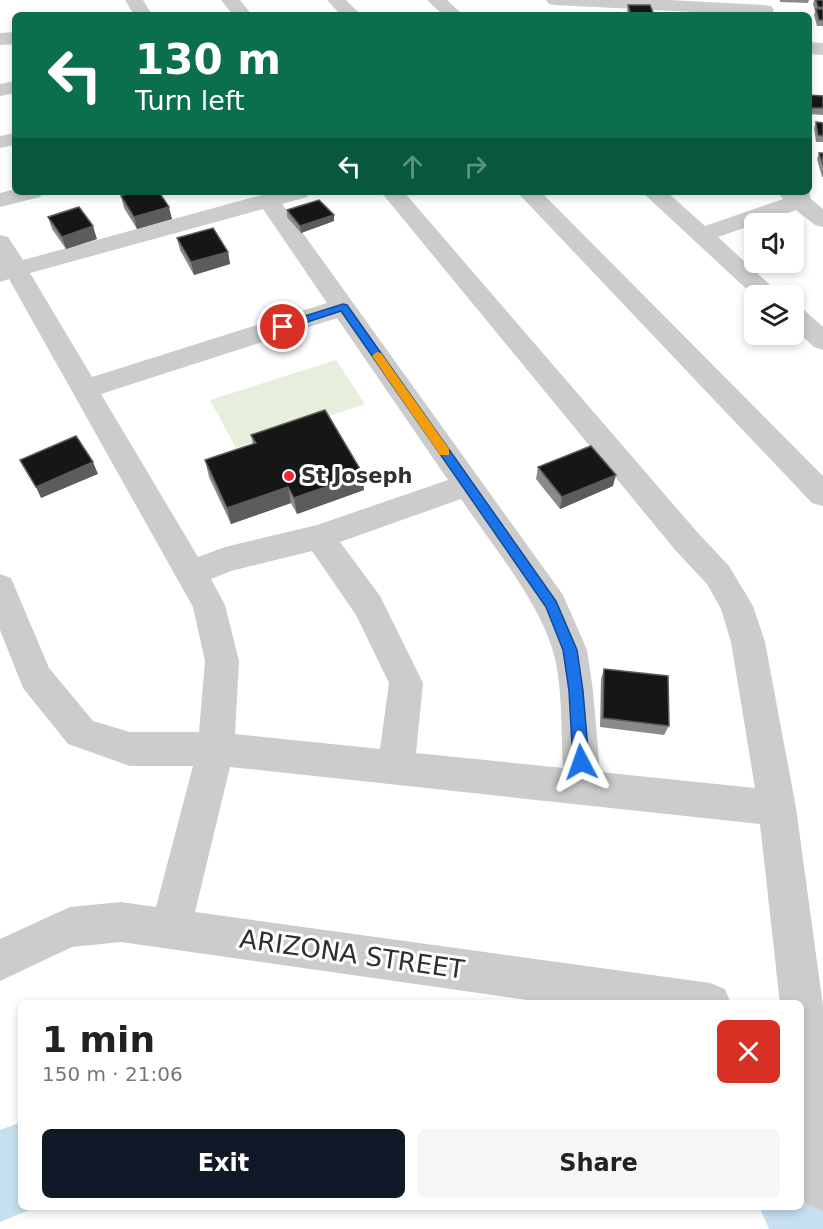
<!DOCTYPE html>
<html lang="en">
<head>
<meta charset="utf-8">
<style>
  body { margin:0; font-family:"DejaVu Sans",sans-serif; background:#f6f6f6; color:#222; height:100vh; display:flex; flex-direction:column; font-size:22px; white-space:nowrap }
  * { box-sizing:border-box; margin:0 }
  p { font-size:20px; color:#767676 }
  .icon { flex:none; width:33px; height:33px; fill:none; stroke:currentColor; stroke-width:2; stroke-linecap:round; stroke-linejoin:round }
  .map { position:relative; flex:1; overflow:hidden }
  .details { position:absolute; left:18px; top:1000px; width:786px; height:210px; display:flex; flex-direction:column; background:#fff; border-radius:9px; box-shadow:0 3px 9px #0003 }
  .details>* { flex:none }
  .hud { position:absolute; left:12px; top:12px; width:800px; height:183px; border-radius:9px; box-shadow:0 3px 9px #0003; background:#0b6e4f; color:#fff; overflow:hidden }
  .fabs { position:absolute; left:744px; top:213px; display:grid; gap:12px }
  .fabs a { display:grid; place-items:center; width:60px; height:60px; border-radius:9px; background:#fff; box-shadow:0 3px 9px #0003; font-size:30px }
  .pin { position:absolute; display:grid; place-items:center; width:51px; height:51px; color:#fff; margin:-26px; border:3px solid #fff; border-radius:50%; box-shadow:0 2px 6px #0007 }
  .me { position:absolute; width:66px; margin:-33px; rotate:356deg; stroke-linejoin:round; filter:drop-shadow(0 0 4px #0008) }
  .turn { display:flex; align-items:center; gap:21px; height:126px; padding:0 24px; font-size:27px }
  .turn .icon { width:78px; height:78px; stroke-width:2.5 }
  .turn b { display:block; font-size:42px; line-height:51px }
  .lanes { display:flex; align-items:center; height:57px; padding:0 24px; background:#0003; justify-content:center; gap:30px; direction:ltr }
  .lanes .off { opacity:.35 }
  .round { display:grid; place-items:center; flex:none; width:63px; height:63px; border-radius:9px; background:#f6f6f6 }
  .overview { display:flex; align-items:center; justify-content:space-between; height:102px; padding:0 24px }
  h1 { font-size:36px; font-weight:700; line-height:45px }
  .action { display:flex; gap:12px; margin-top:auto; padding:12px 24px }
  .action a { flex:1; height:69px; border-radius:9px; background:#111827; color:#fff; font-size:24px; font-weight:700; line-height:69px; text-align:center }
  .action a+a { background:#f6f6f6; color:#222 }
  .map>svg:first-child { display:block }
  .green { fill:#e6eedc }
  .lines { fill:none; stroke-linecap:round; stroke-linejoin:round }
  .river { fill:#c7e0ef; fill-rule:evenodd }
  .minor { fill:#ccc; fill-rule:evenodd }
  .wall { fill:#8a8a8a }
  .shaded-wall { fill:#5c5c5c }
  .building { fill:#161616; stroke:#5c5c5c; stroke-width:1.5 }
  .route { fill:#1a73e8; stroke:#114b97; stroke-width:1.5 }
  .slow { fill:#f59e0b }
  .poi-dot { fill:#f32537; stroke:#fff; stroke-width:2 }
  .labels { text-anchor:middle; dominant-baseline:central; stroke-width:6; stroke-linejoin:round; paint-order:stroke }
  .poi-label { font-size:21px; font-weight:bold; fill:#2f2f2f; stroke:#fff; text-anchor:start }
  .near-street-label { font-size:26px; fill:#2f2f2f; stroke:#fff }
</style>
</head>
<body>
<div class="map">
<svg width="823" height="1229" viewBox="0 0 823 1229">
  <rect width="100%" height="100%" fill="#fff"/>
  <polygon class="green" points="336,360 365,404 236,448 210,400"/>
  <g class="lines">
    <g class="river">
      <polygon points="21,1122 21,1208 34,1208 0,1222 0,1130"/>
      <polygon points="801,1153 823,1161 823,1229 769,1229 760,1208 801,1208"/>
    </g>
    <g class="minor">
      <polygon points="125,0 143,0 152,15 134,15"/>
      <polygon points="221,0 240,0 252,15 233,15"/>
      <polygon points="327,0 346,0 361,15 341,15"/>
      <polygon points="427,0 447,0 463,15 443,15"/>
      <polygon points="546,0 669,0 765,5 771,6 774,10 771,14 755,15 555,5 549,4"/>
      <polygon points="15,32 15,44 0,45 0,33"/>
      <polygon points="808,42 823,43 823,55 808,54"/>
      <polygon points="15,81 15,93 0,96 0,84"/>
      <polygon points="15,133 15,145 0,148 0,136"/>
      <polygon points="15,189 15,192 43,192 40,197 0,207 0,193"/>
      <polygon points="808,189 811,199 823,209 823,227 815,225 796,210 718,237 782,296 754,296 642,192 667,192 705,226 783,199 777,192 808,192"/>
      <path d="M273 192H310L307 197 282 204 563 595 587 650 593 691 600 772 755 788 731 642 721 609 707 584 676 551 381 192H404L698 533 729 566 753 606 765 642 796 808 823 1006V1211L806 1204 801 1191V1004H780L760 824 230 767 195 912 710 983 725 989 731 1004H556L121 942 72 947 0 981V939L70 907 121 902 156 907 193 766H130L68 744 23 688 0 630V574L11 578 49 668 93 721 130 732H199L205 661 193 607 9 279 0 282V235L8 237 23 260ZM263 209 327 303 92 377 30 273ZM337 318 448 480 317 525 225 547 198 557 101 394ZM461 499C491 544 536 597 552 648 563 681 561 733 563 768L416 753 423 683 380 596 340 542ZM312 551 356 615 389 683 380 749 235 734 239 661 225 605 211 579 231 571Z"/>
      <polygon points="517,192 541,192 823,476 823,506 812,503"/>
      <polygon points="794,307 803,309 823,327 823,350 814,347 794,329"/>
    </g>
  </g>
  <g class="wall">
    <polygon points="780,0 809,0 808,3 780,2"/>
    <polygon points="814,0 823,0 823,26 817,26 814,15 815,11 813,4"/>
    <polygon points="628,5 654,15 628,15 627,11"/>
    <polygon points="808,95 823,96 823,115 808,114"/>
    <polygon points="816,122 823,123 823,142 816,142 814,128"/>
    <polygon points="819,153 823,153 823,177 822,177 817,159"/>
    <polygon points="161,194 172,219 137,229 124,208 121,196"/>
    <polygon points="287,210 334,221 301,233 287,217"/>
    <polygon points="48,217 97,239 66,249 52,229"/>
    <polygon points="177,238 228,252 230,264 194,275 180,250"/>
    <polygon points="251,435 364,490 297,514 291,503 231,524 209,477 205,460 253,444"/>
    <polygon points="538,467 613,486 560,509 536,479"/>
    <polygon points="604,669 669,726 664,735 600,727 601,679"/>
  </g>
  <g class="shaded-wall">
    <polygon points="169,207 172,219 137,229 134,217"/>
    <polygon points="334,215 334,221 301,233 300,226"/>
    <polygon points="93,226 97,239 66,249 62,237"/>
    <polygon points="228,252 230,264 194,275 191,262"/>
    <polygon points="93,462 98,474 41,498 36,487"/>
    <polygon points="363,474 364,490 297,514 294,498"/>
    <polygon points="616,475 613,486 560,509 562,497"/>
    <polygon points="288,487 291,503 231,524 227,508"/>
  </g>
  <g class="building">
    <polygon points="816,0 823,0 823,7 818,7"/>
    <polygon points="628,5 650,5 654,15 631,15"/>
    <polygon points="816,9 823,9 823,20 819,20"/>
    <polygon points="808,95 823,96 823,108 809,108"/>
    <polygon points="816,122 823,123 823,136 818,135"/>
    <polygon points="819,153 823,153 823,165"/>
    <polygon points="134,192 159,192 169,207 134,217 121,196"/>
    <polygon points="319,200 334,215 300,226 287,210"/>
    <polygon points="79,207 93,226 62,237 48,217"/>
    <polygon points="213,228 228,252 191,262 177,238"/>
    <polygon points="325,410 363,474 294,498 288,487 227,508 205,460 256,443 251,435"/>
    <polygon points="76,436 93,462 36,487 20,460"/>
    <polygon points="591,446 616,475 562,497 538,467"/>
    <polygon points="604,669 668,676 669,726 603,718"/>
  </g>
  <polygon class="route" points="343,304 347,305 556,601 577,650 583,691 589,762 586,767 581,769 576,767 573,762 569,691 563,650 546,607 341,311 283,330 278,327 279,324"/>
  <polygon class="slow" points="377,352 381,353 449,449 449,455 440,455 372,356"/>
  <circle class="poi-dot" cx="289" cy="476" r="6"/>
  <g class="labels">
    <g class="poi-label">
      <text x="301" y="476">St Joseph</text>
    </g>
    <g class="near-street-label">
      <text transform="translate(352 954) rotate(8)">ARIZONA STREET</text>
    </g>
  </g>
</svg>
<div class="fabs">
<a><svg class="icon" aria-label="sound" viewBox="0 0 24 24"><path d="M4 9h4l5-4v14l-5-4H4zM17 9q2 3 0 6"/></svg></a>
<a><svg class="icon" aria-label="layers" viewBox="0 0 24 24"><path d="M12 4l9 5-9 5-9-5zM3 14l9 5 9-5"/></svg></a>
</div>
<div class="pin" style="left:283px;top:327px;background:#d93025"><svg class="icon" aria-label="arrive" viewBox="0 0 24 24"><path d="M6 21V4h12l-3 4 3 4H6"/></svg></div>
<svg class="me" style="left:581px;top:762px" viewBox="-20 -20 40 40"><path d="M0-17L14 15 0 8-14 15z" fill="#1a73e8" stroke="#fff" stroke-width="4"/></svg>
<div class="hud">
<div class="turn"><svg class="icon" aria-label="left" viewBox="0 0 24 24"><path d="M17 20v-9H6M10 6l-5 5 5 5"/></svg><div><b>130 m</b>Turn left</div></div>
<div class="lanes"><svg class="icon" aria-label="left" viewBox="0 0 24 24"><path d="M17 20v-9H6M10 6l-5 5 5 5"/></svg><svg class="icon off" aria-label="ahead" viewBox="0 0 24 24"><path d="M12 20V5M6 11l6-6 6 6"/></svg><svg class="icon off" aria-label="right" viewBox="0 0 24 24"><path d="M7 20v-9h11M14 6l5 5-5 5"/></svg></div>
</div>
<section class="details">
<div class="overview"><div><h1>1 min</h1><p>150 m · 21:06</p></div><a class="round" style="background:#d93025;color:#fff"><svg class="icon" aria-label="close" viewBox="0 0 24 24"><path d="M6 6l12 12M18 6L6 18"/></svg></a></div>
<div class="action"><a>Exit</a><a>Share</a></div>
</section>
</div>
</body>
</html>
